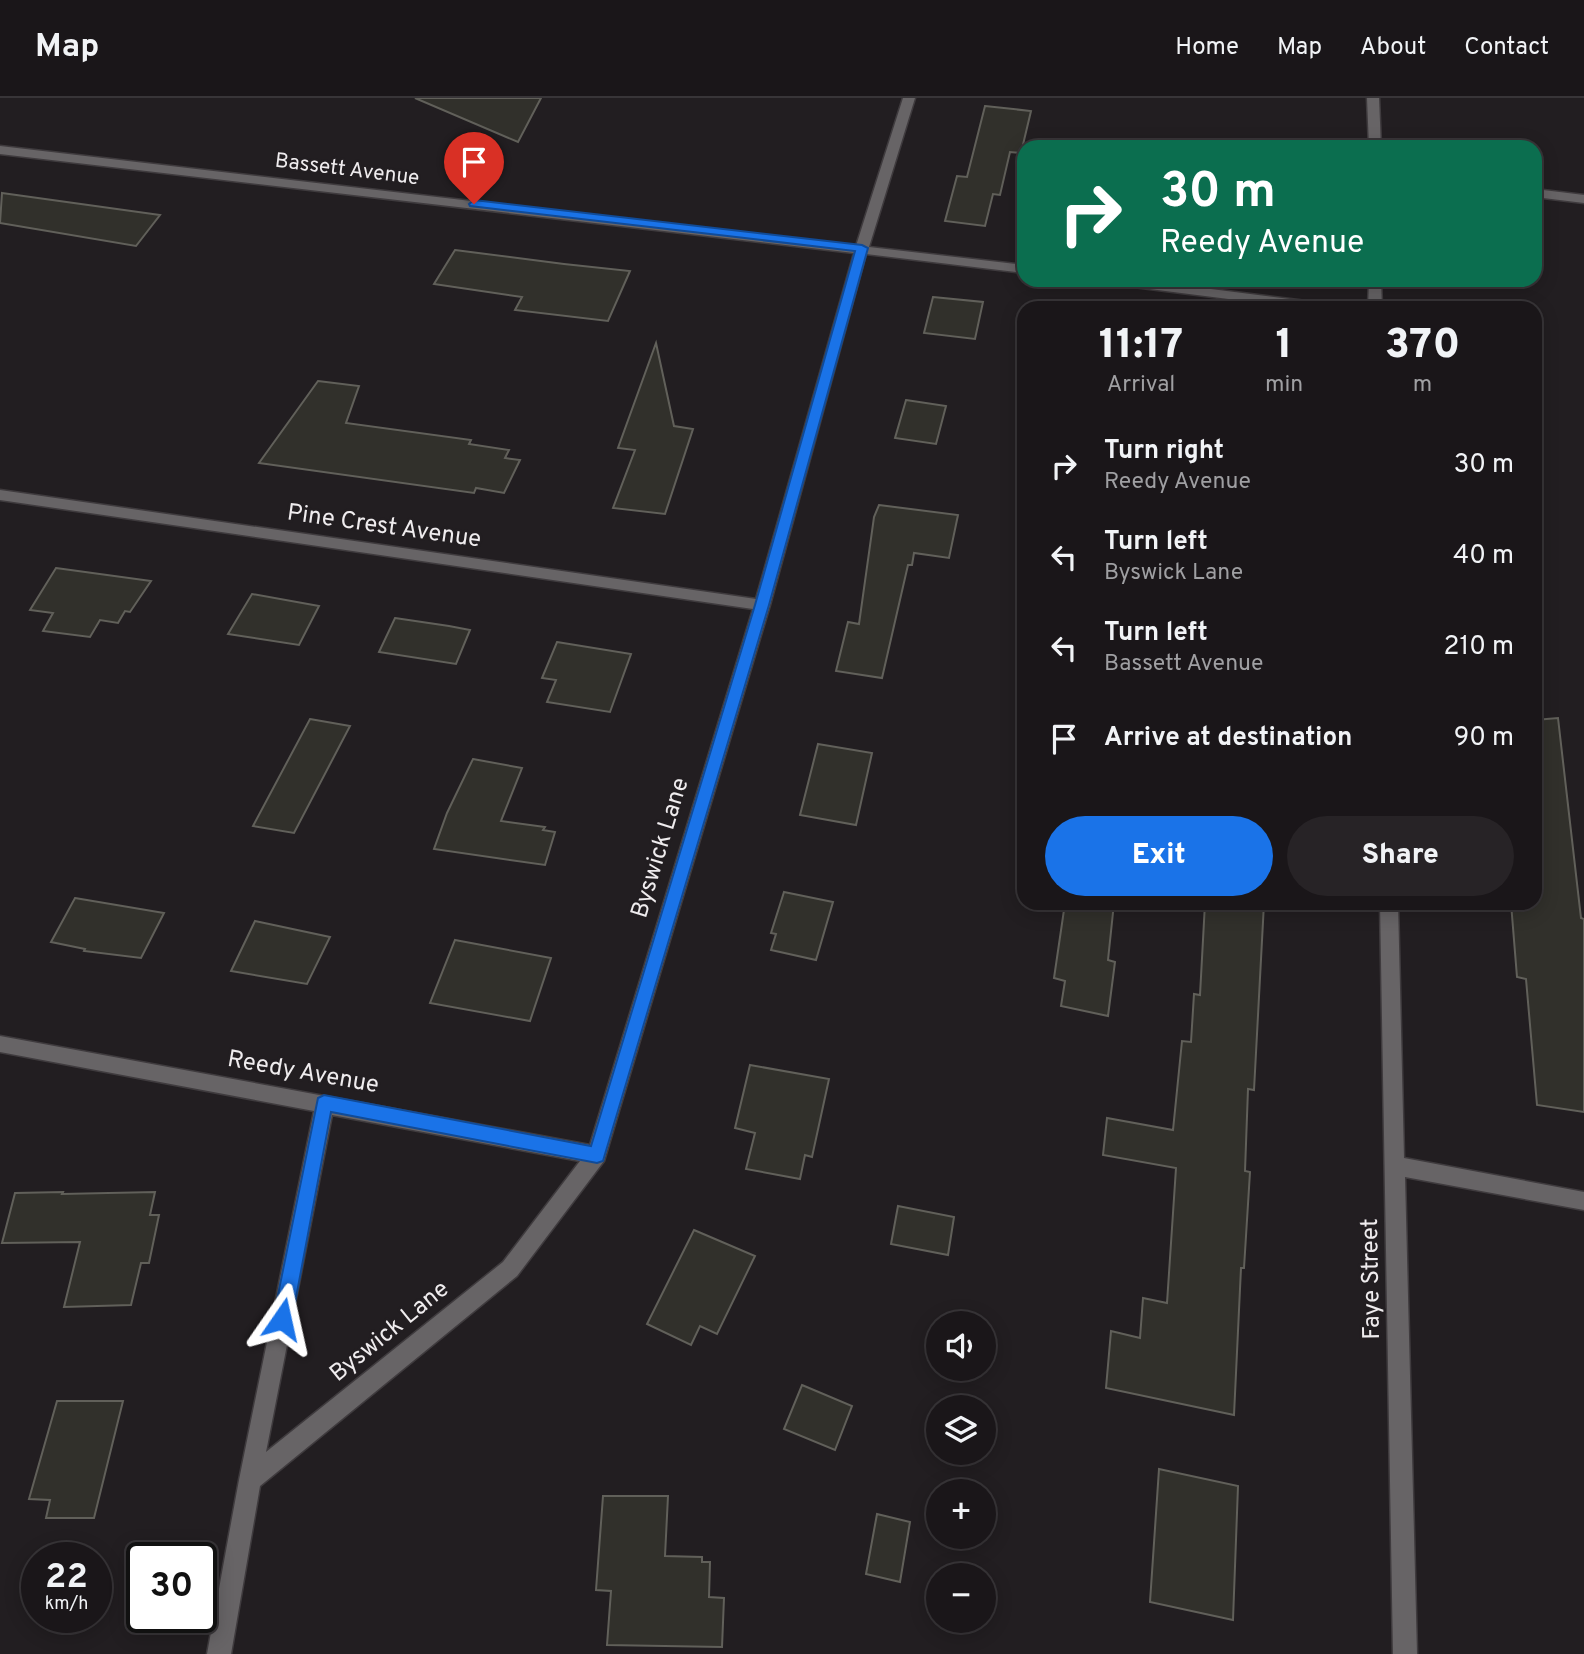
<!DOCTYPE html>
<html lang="en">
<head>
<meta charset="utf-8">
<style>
  body { margin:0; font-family:Overpass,sans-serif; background:#272326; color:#f1f3f6; height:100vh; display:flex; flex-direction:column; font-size:26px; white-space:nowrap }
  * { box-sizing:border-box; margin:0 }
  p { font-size:23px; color:#9f9fa2 }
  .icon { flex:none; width:38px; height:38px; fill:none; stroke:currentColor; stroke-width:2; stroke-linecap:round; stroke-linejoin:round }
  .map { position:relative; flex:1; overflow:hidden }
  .drawer { position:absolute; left:1017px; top:203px; width:525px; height:609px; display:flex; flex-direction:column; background:#1a1619; border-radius:21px; box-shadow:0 4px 18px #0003,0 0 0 2px #383538 }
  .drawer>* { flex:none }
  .top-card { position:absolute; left:1017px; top:42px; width:525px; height:147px; border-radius:21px; box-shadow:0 4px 18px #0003,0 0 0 2px #383538; background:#0b6e4f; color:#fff; overflow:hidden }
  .controls { position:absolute; left:926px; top:1213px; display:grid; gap:14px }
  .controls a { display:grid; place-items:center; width:70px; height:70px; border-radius:50%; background:#1a1619; box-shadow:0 4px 18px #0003,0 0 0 2px #383538; font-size:35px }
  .speed { position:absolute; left:21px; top:1444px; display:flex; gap:14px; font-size:35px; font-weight:700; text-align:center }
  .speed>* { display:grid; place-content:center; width:91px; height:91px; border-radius:50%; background:#1a1619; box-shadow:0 4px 18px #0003,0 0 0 2px #383538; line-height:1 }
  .speed small { font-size:18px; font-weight:400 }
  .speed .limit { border:4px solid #111; border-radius:10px; background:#fff; color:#111 }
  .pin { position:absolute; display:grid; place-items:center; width:60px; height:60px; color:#fff; margin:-72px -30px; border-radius:50% 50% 50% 0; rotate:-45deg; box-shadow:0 0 7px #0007 }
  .pin .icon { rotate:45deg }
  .me { position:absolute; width:77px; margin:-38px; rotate:11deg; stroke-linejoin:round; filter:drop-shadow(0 0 5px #0008) }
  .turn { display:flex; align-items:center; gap:24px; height:147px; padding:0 28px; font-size:32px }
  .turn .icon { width:91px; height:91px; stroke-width:2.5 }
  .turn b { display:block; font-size:49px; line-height:60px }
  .eta { display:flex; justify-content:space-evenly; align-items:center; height:119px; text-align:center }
  .eta b { font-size:42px; font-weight:800; line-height:49px }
  .button { display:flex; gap:14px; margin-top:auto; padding:14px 28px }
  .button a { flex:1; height:80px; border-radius:42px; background:#1a73e8; color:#fff; font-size:28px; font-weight:800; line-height:80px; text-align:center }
  .button a+a { background:#272326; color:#f1f3f6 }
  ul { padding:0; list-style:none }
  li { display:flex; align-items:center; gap:21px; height:91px; padding:0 28px }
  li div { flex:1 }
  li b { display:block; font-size:26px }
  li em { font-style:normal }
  header { display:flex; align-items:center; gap:42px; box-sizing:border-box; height:98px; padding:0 35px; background:#1a1619; border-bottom:2px solid #383538 }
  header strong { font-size:33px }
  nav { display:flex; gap:38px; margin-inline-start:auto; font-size:24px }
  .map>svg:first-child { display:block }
  .building { fill:#31302b; stroke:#61605a; stroke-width:2 }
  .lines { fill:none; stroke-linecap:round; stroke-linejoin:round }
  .street-casing { stroke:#3f3b3e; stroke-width:3 }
  .street { fill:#676466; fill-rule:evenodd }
  .route { fill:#1a73e8; stroke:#114b97; stroke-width:2 }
  .labels { text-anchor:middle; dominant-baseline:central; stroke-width:5; stroke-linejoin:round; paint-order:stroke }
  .far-street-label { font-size:21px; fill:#efecee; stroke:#221e21 }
  .street-label { font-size:24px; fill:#efecee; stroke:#221e21 }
</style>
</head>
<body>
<header>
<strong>Map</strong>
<nav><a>Home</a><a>Map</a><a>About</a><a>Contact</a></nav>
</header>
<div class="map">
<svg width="1584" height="1556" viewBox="0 0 1584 1556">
  <rect width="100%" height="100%" fill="#221e21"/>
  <g class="building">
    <polygon points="415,0 541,0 518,44"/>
    <polygon points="985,8 1031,13 1021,55 1010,54 1000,97 993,96 985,128 945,123 957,78 967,79"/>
    <polygon points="2,95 160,117 136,148 0,125"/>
    <polygon points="455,152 564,166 630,173 608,223 515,212 522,199 434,186"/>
    <polygon points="933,199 983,204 975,241 924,235"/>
    <polygon points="656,245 674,328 693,331 665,416 613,410 635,352 618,350"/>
    <polygon points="318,283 359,288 346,325 471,342 469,346 509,352 505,360 520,362 504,395 476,390 474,395 259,365"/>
    <polygon points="906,302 946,308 936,346 895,340"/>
    <polygon points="879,407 958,417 949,460 914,455 912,467 908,467 882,580 836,573 848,524 859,526 874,419"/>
    <polygon points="56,470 151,483 130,514 125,513 118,525 100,522 90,539 43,533 53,515 30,512"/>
    <polygon points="252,496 319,508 299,547 228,536"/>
    <polygon points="395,520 449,528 470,532 456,566 379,554"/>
    <polygon points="557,544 631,556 610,614 547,604 556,582 542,580"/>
    <polygon points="1558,620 1581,820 1584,821 1584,1014 1537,1007 1526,881 1517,879 1511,805 1535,805 1535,622"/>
    <polygon points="310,621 350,628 294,735 253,728"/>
    <polygon points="818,646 872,655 856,727 800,717"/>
    <polygon points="473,661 522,670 501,723 545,729 543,732 555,734 545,767 434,751 447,715"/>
    <polygon points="784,794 833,804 816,862 771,852 776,836 771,835"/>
    <polygon points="75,800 164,815 141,860 84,853 85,851 51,844"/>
    <polygon points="1065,805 1114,805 1108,862 1115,864 1108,918 1061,908 1065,883 1054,880"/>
    <polygon points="1205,805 1264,805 1254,992 1248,991 1245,1073 1250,1074 1244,1170 1241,1170 1234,1317 1106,1290 1111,1233 1140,1240 1143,1200 1167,1205 1176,1070 1103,1057 1107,1020 1173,1032 1182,943 1191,944 1194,896 1200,897"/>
    <polygon points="255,823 330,839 307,886 231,873"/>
    <polygon points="455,842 551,860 530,923 430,905"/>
    <polygon points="750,967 829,981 812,1059 805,1057 800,1081 746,1071 755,1035 735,1030"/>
    <polygon points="63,1094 62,1096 155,1094 150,1117 159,1117 149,1165 141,1165 131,1207 64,1209 80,1144 2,1145 15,1095"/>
    <polygon points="898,1108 954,1119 948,1157 891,1146"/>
    <polygon points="694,1132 755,1158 717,1236 700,1228 691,1247 647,1226"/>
    <polygon points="802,1287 852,1308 835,1352 784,1331"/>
    <polygon points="57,1303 123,1303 94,1420 46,1420 50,1402 29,1401"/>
    <polygon points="1159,1371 1238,1388 1233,1522 1150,1504"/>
    <polygon points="603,1398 668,1398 665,1458 702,1459 702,1464 710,1464 709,1499 724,1500 722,1549 607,1547 611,1493 596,1492"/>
    <polygon points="877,1416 910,1424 900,1484 866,1476"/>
  </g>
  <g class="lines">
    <g class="street-casing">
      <g id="street">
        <path d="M903 0H915L869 149 1024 167V175L866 156 770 507 604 1063 517 1178 260 1388 231 1556H207L239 1382 314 1013 0 954V938L590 1047 753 511 0 402V392L756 501 854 155 0 56V48L856 148ZM332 1017 580 1063 503 1164 266 1354Z"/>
        <polygon points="1367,0 1379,0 1381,49 1369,49"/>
        <polygon points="1535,91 1584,97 1584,105 1535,99"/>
        <polygon points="1104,182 1140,182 1330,206 1337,210 1299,210 1110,186"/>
        <polygon points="1369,182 1381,182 1382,210 1368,210"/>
        <polygon points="1380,805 1398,805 1404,1060 1584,1094 1584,1112 1405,1079 1417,1556 1393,1556"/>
      </g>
    </g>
    <use href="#street" class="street"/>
  </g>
  <polygon class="route" points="474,102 862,147 868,150 769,507 603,1063 597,1065 331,1014 292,1221 289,1227 282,1230 275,1227 273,1221 318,1000 324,997 591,1048 755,507 855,153 470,108 469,106"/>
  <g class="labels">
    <g class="far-street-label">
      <text transform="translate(347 72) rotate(7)">Bassett Avenue</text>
    </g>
    <g class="street-label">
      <text transform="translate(384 429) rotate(8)">Pine Crest Avenue</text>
      <text transform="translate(661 750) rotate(-73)">Byswick Lane</text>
      <text transform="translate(303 975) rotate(10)">Reedy Avenue</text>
      <text transform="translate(1372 1181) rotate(-91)">Faye Street</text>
      <text transform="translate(390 1234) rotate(-39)">Byswick Lane</text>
    </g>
  </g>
</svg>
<div class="controls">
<a><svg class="icon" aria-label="sound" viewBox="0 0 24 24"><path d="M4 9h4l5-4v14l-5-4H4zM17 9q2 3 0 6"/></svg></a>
<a><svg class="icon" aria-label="layers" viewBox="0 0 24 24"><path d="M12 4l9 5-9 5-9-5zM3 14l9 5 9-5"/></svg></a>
<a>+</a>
<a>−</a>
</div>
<div class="speed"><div>22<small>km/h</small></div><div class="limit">30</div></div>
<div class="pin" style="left:474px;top:106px;background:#d93025"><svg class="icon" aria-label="arrive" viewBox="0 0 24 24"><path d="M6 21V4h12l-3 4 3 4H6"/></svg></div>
<svg class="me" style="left:282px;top:1221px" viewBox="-20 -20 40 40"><path d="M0-17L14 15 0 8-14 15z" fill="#1a73e8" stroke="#fff" stroke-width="4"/></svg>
<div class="top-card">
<div class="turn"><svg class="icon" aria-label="right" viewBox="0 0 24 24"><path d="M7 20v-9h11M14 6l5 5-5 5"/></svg><div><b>30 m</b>Reedy Avenue</div></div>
</div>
<section class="drawer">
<div class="eta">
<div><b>11:17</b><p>Arrival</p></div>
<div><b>1</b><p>min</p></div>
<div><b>370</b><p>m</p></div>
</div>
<ul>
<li><svg class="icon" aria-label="right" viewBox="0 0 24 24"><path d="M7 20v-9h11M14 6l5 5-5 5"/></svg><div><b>Turn right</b><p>Reedy Avenue</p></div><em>30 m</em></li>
<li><svg class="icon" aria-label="left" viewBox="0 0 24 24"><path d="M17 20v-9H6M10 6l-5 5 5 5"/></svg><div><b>Turn left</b><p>Byswick Lane</p></div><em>40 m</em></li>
<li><svg class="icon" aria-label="left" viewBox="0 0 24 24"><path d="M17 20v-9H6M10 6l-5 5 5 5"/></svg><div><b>Turn left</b><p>Bassett Avenue</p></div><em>210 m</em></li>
<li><svg class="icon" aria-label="arrive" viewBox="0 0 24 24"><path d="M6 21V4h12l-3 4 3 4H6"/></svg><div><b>Arrive at destination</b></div><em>90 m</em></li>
</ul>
<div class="button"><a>Exit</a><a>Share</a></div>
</section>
</div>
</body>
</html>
